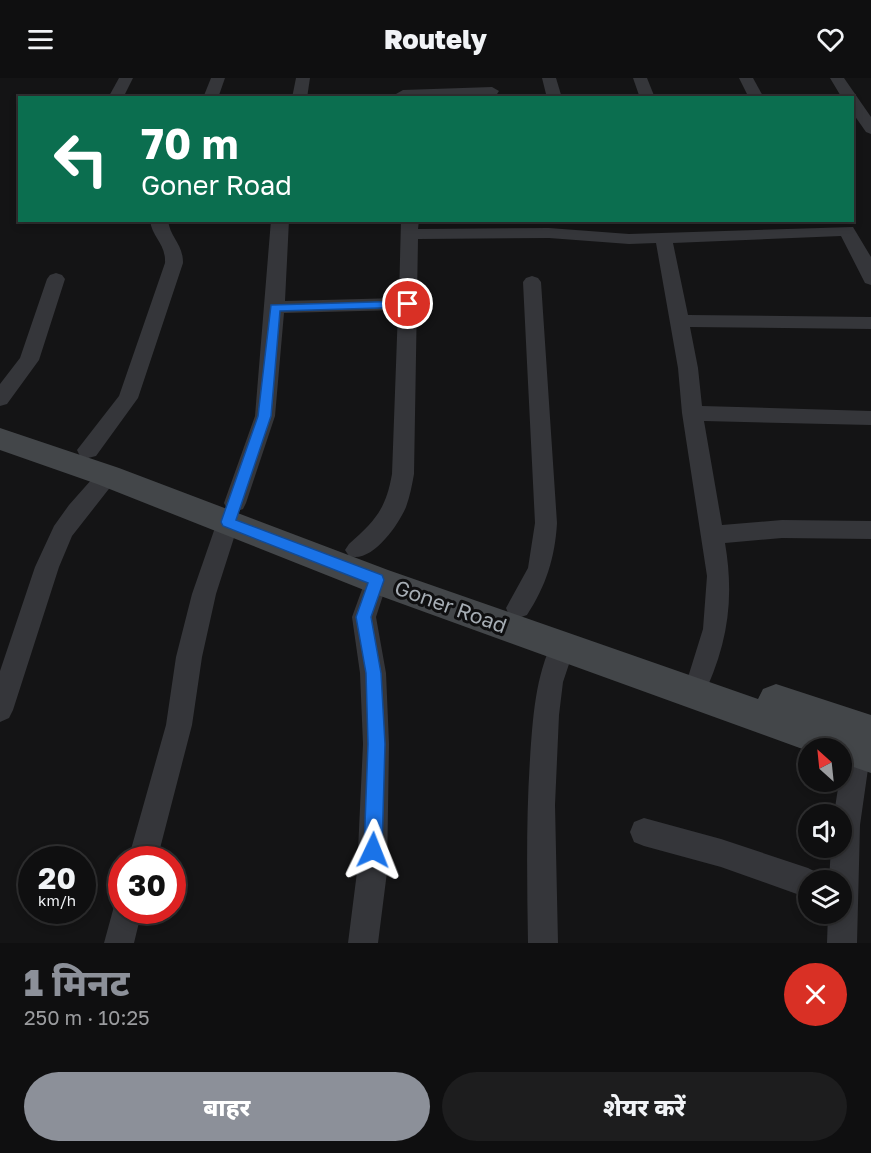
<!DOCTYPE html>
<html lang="hi">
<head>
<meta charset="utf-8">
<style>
  body { margin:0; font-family:"Golos Text","Noto Sans Devanagari",sans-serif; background:#1d1d1e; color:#f1f3f6; height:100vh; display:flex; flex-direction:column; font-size:22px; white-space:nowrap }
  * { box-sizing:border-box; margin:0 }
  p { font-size:20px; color:#9b9c9f }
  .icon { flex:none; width:33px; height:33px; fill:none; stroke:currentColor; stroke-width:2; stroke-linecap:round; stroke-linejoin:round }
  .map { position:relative; height:865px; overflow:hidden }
  .panel { display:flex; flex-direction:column; background:#0f0f10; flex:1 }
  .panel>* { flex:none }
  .hud { position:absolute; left:18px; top:18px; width:836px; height:126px; border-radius:0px; box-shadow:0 3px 9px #0003,0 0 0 2px #2f2f30; background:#0b6e4f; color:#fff; overflow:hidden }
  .needle { width:39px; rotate:333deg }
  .buttons { position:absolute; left:798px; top:660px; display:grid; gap:12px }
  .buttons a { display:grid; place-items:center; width:54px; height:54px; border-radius:50%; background:#0f0f10; box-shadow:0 3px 9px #0003,0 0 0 2px #2f2f30; font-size:30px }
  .speed { position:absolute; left:18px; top:768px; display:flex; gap:12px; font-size:30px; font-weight:700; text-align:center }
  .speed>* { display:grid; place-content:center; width:78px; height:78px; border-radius:50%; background:#0f0f10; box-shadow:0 3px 9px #0003,0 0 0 2px #2f2f30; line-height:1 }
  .speed small { font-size:15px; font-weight:400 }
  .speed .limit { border:9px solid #d22; background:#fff; color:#111 }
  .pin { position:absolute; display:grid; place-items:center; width:51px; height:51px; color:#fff; margin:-26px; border:3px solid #fff; border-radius:50%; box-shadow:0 2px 6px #0007 }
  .me { position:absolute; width:66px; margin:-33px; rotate:2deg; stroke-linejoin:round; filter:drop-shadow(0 0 4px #0008) }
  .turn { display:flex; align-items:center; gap:21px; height:126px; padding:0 24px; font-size:27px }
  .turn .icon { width:78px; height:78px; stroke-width:2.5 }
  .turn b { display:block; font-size:42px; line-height:51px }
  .round { display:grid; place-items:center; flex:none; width:63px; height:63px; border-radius:32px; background:#1d1d1e }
  .summary { display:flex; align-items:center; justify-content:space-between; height:102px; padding:0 24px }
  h1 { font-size:36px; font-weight:800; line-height:45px; color:#8c9099 }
  .button { display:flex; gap:12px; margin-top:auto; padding:12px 24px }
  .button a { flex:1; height:69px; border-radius:36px; background:#8c9099; color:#fff; font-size:24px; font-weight:800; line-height:69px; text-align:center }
  .button a+a { background:#1d1d1e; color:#f1f3f6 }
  header { display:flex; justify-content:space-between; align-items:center; height:78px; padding:0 24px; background:#0f0f10; font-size:27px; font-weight:800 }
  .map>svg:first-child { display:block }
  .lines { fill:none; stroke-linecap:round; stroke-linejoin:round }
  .street { fill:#35363a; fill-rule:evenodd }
  .secondary { fill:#434649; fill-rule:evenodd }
  .route { fill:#1a73e8; stroke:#114b97; stroke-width:1.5 }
  .labels { text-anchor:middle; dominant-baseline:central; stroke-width:6; stroke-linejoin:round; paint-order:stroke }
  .street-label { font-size:21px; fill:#a6adb4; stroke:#0f0f10 }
</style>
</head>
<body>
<header><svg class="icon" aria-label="menu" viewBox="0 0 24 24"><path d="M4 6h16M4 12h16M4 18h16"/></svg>Routely<svg class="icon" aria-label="heart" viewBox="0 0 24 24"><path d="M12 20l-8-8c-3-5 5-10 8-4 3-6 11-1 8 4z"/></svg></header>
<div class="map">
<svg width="871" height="865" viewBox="0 0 871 865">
  <rect width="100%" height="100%" fill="#141415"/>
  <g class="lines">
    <g class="street">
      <polygon points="119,0 133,0 123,20 108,20"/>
      <polygon points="211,0 225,0 218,20 203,20"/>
      <polygon points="296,0 310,0 307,20 292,20"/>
      <polygon points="542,0 556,0 562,20 547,20"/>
      <polygon points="633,0 647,0 655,20 640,20"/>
      <polygon points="739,0 753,0 764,20 749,20"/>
      <polygon points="830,0 844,0 871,39 871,56 866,54 852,34 852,20 842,20"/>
      <polygon points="492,9 499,13 497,16 399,20 396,16 403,12"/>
      <path d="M150 142H168C170 160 183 165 183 185L138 320 96 378 88 380 80 378 77 372 119 318 165 185C166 165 152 160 150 142Z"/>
      <path d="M271 142H289L285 223 399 220 401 142H419L418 151 549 150 629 156 853 149 871 179V207L865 205 841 158 673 165 688 237 871 239V251L690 249 698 290 702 328 871 333V347L704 343 722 447 782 442 871 443V461L782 460 725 465C735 524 727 569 701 623L692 626 683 623 679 615 689 596 703 551 707 498 682 335 678 290 656 165 629 166 549 160 418 161 414 396C412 407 410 418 406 429 398 448 371 486 349 478L345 472 349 466C375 443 386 431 392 396L398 232 284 235 275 338 246 425 243 431 235 434 227 431 224 425 255 338Z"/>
      <polygon points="56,195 62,197 65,201 39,282 7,326 0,328 0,306 20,280 47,201 50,197"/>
      <path d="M532 198 538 200 541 204 557 445C555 480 546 508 527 537L518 540 509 537 506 530 528 490 535 445 523 204 526 200Z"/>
      <polygon points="108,390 116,392 119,398 72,458 59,489 13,632 9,640 0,644 0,593 35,489 54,448 69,427 100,392"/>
      <polygon points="228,435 236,438 239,444 216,516 202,579 192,647 157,782 128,782 166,647 176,579 192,516 217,444 220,438"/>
      <polygon points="376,492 384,495 388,502 376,539 386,595 389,666 387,794 378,865 348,865 357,794 363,666 360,595 352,539 368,495"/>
      <path d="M563 557 572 560 575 568 563 604 559 637 555 727 558 865H528C527 804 526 742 530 681 533 639 535 599 554 560Z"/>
      <polygon points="859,649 868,652 871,670 860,747 857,865 827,865 828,836 842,836 842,802 829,802 831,770 842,770 842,736 834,736 839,704 842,704 842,687 846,661 850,652"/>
      <polygon points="644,740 721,761 808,790 818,795 822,802 808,802 808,820 721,789 644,768 634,764 630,754 634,744"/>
      <polygon points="122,819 122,832 142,832 134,865 104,865 116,821"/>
    </g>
    <polygon class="secondary" points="0,350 119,390 388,492 758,621 763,611 776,606 871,637 871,695 842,685 842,670 808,670 808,673 364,512 97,406 0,372"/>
  </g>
  <polygon class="route" points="408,223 412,224 412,229 280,233 271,338 236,442 382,497 384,502 371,539 381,595 385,666 382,772 379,778 373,781 367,778 364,772 368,666 366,595 356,539 368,505 223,448 221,444 258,338 271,227"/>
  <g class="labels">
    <g class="street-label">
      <text transform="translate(451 528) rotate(20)">Goner Road</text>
    </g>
  </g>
</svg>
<div class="buttons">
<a><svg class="needle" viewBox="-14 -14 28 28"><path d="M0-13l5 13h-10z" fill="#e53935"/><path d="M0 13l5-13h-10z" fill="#9b9c9f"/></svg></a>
<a><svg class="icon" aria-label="sound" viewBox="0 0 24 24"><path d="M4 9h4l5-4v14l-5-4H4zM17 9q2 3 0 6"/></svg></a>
<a><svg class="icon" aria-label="layers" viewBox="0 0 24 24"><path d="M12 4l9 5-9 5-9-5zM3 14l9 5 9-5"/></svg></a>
</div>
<div class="speed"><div>20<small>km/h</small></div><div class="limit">30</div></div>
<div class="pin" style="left:408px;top:226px;background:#d93025"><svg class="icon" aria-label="arrive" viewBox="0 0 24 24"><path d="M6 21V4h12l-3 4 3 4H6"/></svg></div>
<svg class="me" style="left:373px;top:772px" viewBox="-20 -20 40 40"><path d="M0-17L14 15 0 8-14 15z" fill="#1a73e8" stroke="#fff" stroke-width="4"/></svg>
<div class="hud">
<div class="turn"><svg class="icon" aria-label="left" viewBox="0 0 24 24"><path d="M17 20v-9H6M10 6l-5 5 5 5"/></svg><div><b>70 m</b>Goner Road</div></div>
</div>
</div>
<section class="panel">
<div class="summary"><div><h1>1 मिनट</h1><p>250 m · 10:25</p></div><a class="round" style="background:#d93025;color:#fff"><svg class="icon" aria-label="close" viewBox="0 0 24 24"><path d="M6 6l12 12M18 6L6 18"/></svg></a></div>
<div class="button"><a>बाहर</a><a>शेयर करें</a></div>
</section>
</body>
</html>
